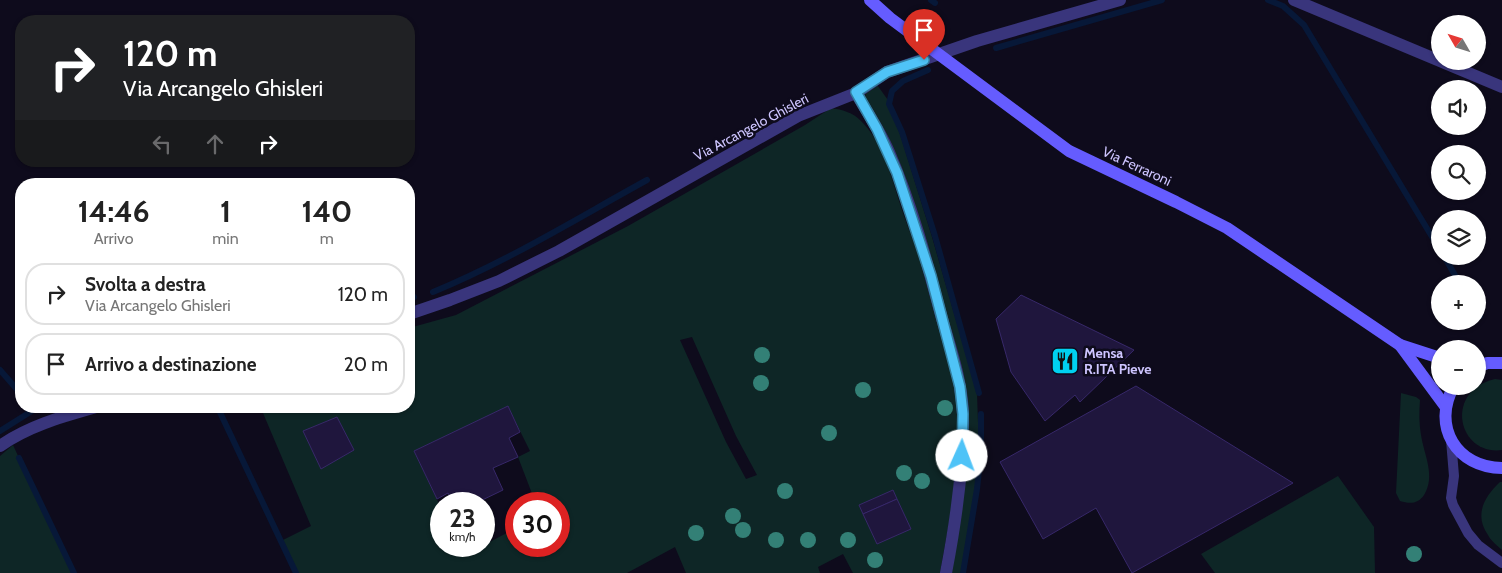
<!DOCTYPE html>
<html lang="it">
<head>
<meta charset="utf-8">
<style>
  body { margin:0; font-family:Cabin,sans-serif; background:#f6f6f6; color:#222; height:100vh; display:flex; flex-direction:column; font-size:19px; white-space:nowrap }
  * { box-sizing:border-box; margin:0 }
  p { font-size:16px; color:#767676 }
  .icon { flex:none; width:28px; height:28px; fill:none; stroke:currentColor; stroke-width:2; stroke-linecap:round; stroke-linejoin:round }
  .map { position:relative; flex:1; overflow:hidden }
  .panel { position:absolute; left:15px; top:178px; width:400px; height:235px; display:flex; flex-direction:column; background:#fff; border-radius:20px; box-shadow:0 1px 4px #0004 }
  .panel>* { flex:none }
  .top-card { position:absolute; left:15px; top:15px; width:400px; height:152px; border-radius:20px; box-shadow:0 1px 4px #0004; background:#202124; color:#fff; overflow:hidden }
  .needle { width:32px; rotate:309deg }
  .fabs { position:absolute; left:1431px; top:15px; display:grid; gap:10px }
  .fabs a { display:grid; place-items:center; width:55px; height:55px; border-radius:50%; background:#fff; box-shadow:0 1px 4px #0004; font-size:25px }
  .speed { position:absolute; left:430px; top:492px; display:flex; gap:10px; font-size:25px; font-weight:700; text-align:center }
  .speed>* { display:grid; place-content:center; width:65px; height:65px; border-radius:50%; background:#fff; box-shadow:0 1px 4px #0004; line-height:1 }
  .speed small { font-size:12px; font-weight:400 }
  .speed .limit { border:8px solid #d22; background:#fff; color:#111 }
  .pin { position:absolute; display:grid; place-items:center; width:42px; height:42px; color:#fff; margin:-51px -21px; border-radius:50% 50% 50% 0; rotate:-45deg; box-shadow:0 0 5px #0007 }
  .pin .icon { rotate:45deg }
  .me { position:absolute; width:55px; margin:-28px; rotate:2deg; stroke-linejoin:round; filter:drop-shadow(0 0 4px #0008) }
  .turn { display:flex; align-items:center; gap:18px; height:105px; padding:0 25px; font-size:22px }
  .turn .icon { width:65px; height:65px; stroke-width:2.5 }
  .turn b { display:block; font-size:35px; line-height:42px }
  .lanes { display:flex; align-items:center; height:48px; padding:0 25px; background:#0003; justify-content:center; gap:25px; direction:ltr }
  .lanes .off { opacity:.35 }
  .eta { display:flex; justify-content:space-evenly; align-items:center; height:85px; text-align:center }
  .eta b { font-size:30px; font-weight:800; line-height:35px }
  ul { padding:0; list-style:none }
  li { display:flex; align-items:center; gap:15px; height:62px; margin:0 10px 8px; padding:0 15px; border:2px solid #e0e0e0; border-radius:20px }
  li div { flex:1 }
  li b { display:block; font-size:19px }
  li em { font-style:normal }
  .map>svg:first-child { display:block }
  .green { fill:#0e2626; fill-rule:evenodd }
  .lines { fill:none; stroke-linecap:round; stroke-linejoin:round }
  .stream { stroke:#071838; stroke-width:6 }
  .building { fill:#1f163d; stroke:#372869 }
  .service { stroke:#39357c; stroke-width:10 }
  .minor { stroke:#39357c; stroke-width:12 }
  .secondary { stroke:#655cff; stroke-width:12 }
  .tree { fill:#338076 }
  .route-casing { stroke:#337fa1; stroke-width:12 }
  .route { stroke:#4fc3f7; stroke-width:9 }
  .labels { text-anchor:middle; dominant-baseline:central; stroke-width:5; stroke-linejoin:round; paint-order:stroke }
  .street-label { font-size:14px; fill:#cec5ff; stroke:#0e0b1c }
  .poi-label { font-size:14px; font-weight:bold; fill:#cec5ff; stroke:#0e0b1c; text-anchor:start }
</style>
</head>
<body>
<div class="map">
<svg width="1502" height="573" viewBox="0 0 1502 573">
  <rect width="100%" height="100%" fill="#0e0b1c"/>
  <g class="green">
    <polygon points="875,82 890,103 887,104 900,134 932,237 977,393 979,452 975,489 962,573 950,573 967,434 941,300 866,102 865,91"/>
    <path d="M831 108C842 110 853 112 861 121 883 142 893 182 902 210 926 278 960 361 959 434 958 480 948 527 940 573H853L843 554 818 567 820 573H686L675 547 627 573H296L281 541 311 526 260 406H409V328L456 315 628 226 805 125ZM692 337 736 436 757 475 746 479 726 442 680 340ZM508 407 530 451 518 457 536 504H559V546H516V528L484 545V546L463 556 458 546H441V508L414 451Z"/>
    <path d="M1495 379 1502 380V450C1458 456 1443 391 1495 379Z"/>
    <path d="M1401 393 1416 397 1420 400C1419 412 1419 424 1421 435 1424 455 1436 476 1424 495 1418 504 1410 504 1400 501L1396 493Z"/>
    <polygon points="13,445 19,458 74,573 0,573 0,456"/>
    <polygon points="1338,476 1374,527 1375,573 1215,573 1201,554"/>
    <path d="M1500 482H1502V550C1497 545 1491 541 1488 535 1474 515 1484 497 1500 482Z"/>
  </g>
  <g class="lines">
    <g class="stream">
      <polyline points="931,0 935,3"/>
      <polyline points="1268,0 1283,6 1304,25 1440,250"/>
      <polyline points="996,48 1162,0"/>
      <polyline points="928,70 903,81 892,91 889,104 902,132 935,236 979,393"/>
      <polyline points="1444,256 1460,284"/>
      <path d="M433 292C508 261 576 219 647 180"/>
      <polyline points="409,298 414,297"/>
      <polyline points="1478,312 1480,316"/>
      <polyline points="0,370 21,394"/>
      <polyline points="217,406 296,573"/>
      <polyline points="0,431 35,409 46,406"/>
      <polyline points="19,458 74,573"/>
      <polyline points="963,573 977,489 981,452 981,414"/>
    </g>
  </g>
  <g class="building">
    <polygon points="1021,295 1134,350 1080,402 1075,395 1045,421 1011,372 996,319"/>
    <polygon points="1136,386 1293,483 1132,573 1096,508 1043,539 1000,462"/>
    <polygon points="508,406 520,432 509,438 518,457 493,468 503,490 474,504 453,504 448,493 437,499 414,451"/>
    <polygon points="337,417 354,450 321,469 303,431"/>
    <polygon points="893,490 897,499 863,514 859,505"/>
    <polygon points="897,499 911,529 877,544 863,514"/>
  </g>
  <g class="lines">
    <polyline class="service" points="1451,440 1454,476 1451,498 1453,505 1468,533 1478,545 1502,563"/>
    <g class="minor">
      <polyline points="1294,0 1502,87"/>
      <path d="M856 93C867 112 880 131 889 152 911 202 927 262 941 315 950 347 962 380 963 415 964 468 956 521 946 573"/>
      <polyline points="409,314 450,300 499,281 559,251 798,116 856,93 887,72 977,41 1120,0"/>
      <path d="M0 446C30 425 65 416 100 406"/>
    </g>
    <g class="secondary">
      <polyline points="870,0 890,18 1069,151 1176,202 1227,228 1400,345 1440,358"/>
      <polyline points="1400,345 1445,406"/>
      <polyline points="1478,367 1487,363 1502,363"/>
      <path d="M1454 386C1431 426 1457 468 1502 468"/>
    </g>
  </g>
  <g class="tree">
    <circle cx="762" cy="355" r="8"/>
    <circle cx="761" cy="383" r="8"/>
    <circle cx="863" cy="390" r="8"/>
    <circle cx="945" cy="408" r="8"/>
    <circle cx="829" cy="433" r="8"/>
    <circle cx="904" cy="473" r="8"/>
    <circle cx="922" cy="481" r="8"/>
    <circle cx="785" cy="491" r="8"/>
    <circle cx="733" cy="516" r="8"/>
    <circle cx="743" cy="530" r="8"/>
    <circle cx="696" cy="533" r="8"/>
    <circle cx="776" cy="540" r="8"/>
    <circle cx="808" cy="540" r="8"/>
    <circle cx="848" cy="540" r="8"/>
    <circle cx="1414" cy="554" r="8"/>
    <circle cx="875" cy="560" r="8"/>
  </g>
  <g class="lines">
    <g class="route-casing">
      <polyline id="route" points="924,60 887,72 856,92 877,129 897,173 931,276 960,387 963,414 962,456"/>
    </g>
    <use href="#route" class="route"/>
  </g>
  <defs>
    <g id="restaurant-square" transform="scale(1.4375)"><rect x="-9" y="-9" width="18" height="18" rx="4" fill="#00d1f0" stroke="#0e0b1c"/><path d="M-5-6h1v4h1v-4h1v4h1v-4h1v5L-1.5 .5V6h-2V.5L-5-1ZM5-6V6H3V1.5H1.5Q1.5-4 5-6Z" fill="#111"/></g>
  </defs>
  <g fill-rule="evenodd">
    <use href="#restaurant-square" x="1065" y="361"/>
  </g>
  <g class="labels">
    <g class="street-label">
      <text transform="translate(751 127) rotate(-28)">Via Arcangelo Ghisleri</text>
      <text transform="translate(1137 166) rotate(25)">Via Ferraroni</text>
    </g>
    <g class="poi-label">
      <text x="1084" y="353">Mensa<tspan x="1084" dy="16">R.ITA Pieve</tspan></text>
    </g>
  </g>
</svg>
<div class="fabs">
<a><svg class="needle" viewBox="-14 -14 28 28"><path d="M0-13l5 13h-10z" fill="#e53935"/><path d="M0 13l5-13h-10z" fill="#767676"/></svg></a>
<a><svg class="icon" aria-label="sound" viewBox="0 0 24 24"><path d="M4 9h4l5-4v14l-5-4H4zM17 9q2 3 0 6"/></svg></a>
<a><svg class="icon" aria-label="search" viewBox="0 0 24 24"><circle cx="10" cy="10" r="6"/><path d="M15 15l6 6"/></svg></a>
<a><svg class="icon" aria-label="layers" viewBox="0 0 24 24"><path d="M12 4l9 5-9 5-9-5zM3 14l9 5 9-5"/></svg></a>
<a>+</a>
<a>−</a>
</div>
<div class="speed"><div>23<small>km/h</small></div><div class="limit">30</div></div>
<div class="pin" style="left:924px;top:60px;background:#d93025"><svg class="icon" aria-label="arrive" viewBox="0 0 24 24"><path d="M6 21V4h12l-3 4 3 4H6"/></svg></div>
<svg class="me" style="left:962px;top:456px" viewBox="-20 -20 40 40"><circle r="19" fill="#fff"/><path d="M0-13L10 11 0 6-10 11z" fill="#4fc3f7"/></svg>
<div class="top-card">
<div class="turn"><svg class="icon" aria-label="right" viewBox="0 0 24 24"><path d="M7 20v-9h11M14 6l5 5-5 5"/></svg><div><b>120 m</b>Via Arcangelo Ghisleri</div></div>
<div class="lanes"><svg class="icon off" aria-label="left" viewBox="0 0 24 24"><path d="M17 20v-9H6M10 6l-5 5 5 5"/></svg><svg class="icon off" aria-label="ahead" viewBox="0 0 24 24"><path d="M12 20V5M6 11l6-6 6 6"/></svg><svg class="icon" aria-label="right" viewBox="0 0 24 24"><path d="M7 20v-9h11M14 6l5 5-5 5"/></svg></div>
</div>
<section class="panel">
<div class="eta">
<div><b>14:46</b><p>Arrivo</p></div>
<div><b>1</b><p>min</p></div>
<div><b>140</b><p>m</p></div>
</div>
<ul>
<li><svg class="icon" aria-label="right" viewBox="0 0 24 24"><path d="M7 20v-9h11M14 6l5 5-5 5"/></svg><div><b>Svolta a destra</b><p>Via Arcangelo Ghisleri</p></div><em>120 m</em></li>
<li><svg class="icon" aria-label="arrive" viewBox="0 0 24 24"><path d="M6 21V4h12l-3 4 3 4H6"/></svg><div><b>Arrivo a destinazione</b></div><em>20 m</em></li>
</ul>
</section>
</div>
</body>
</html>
